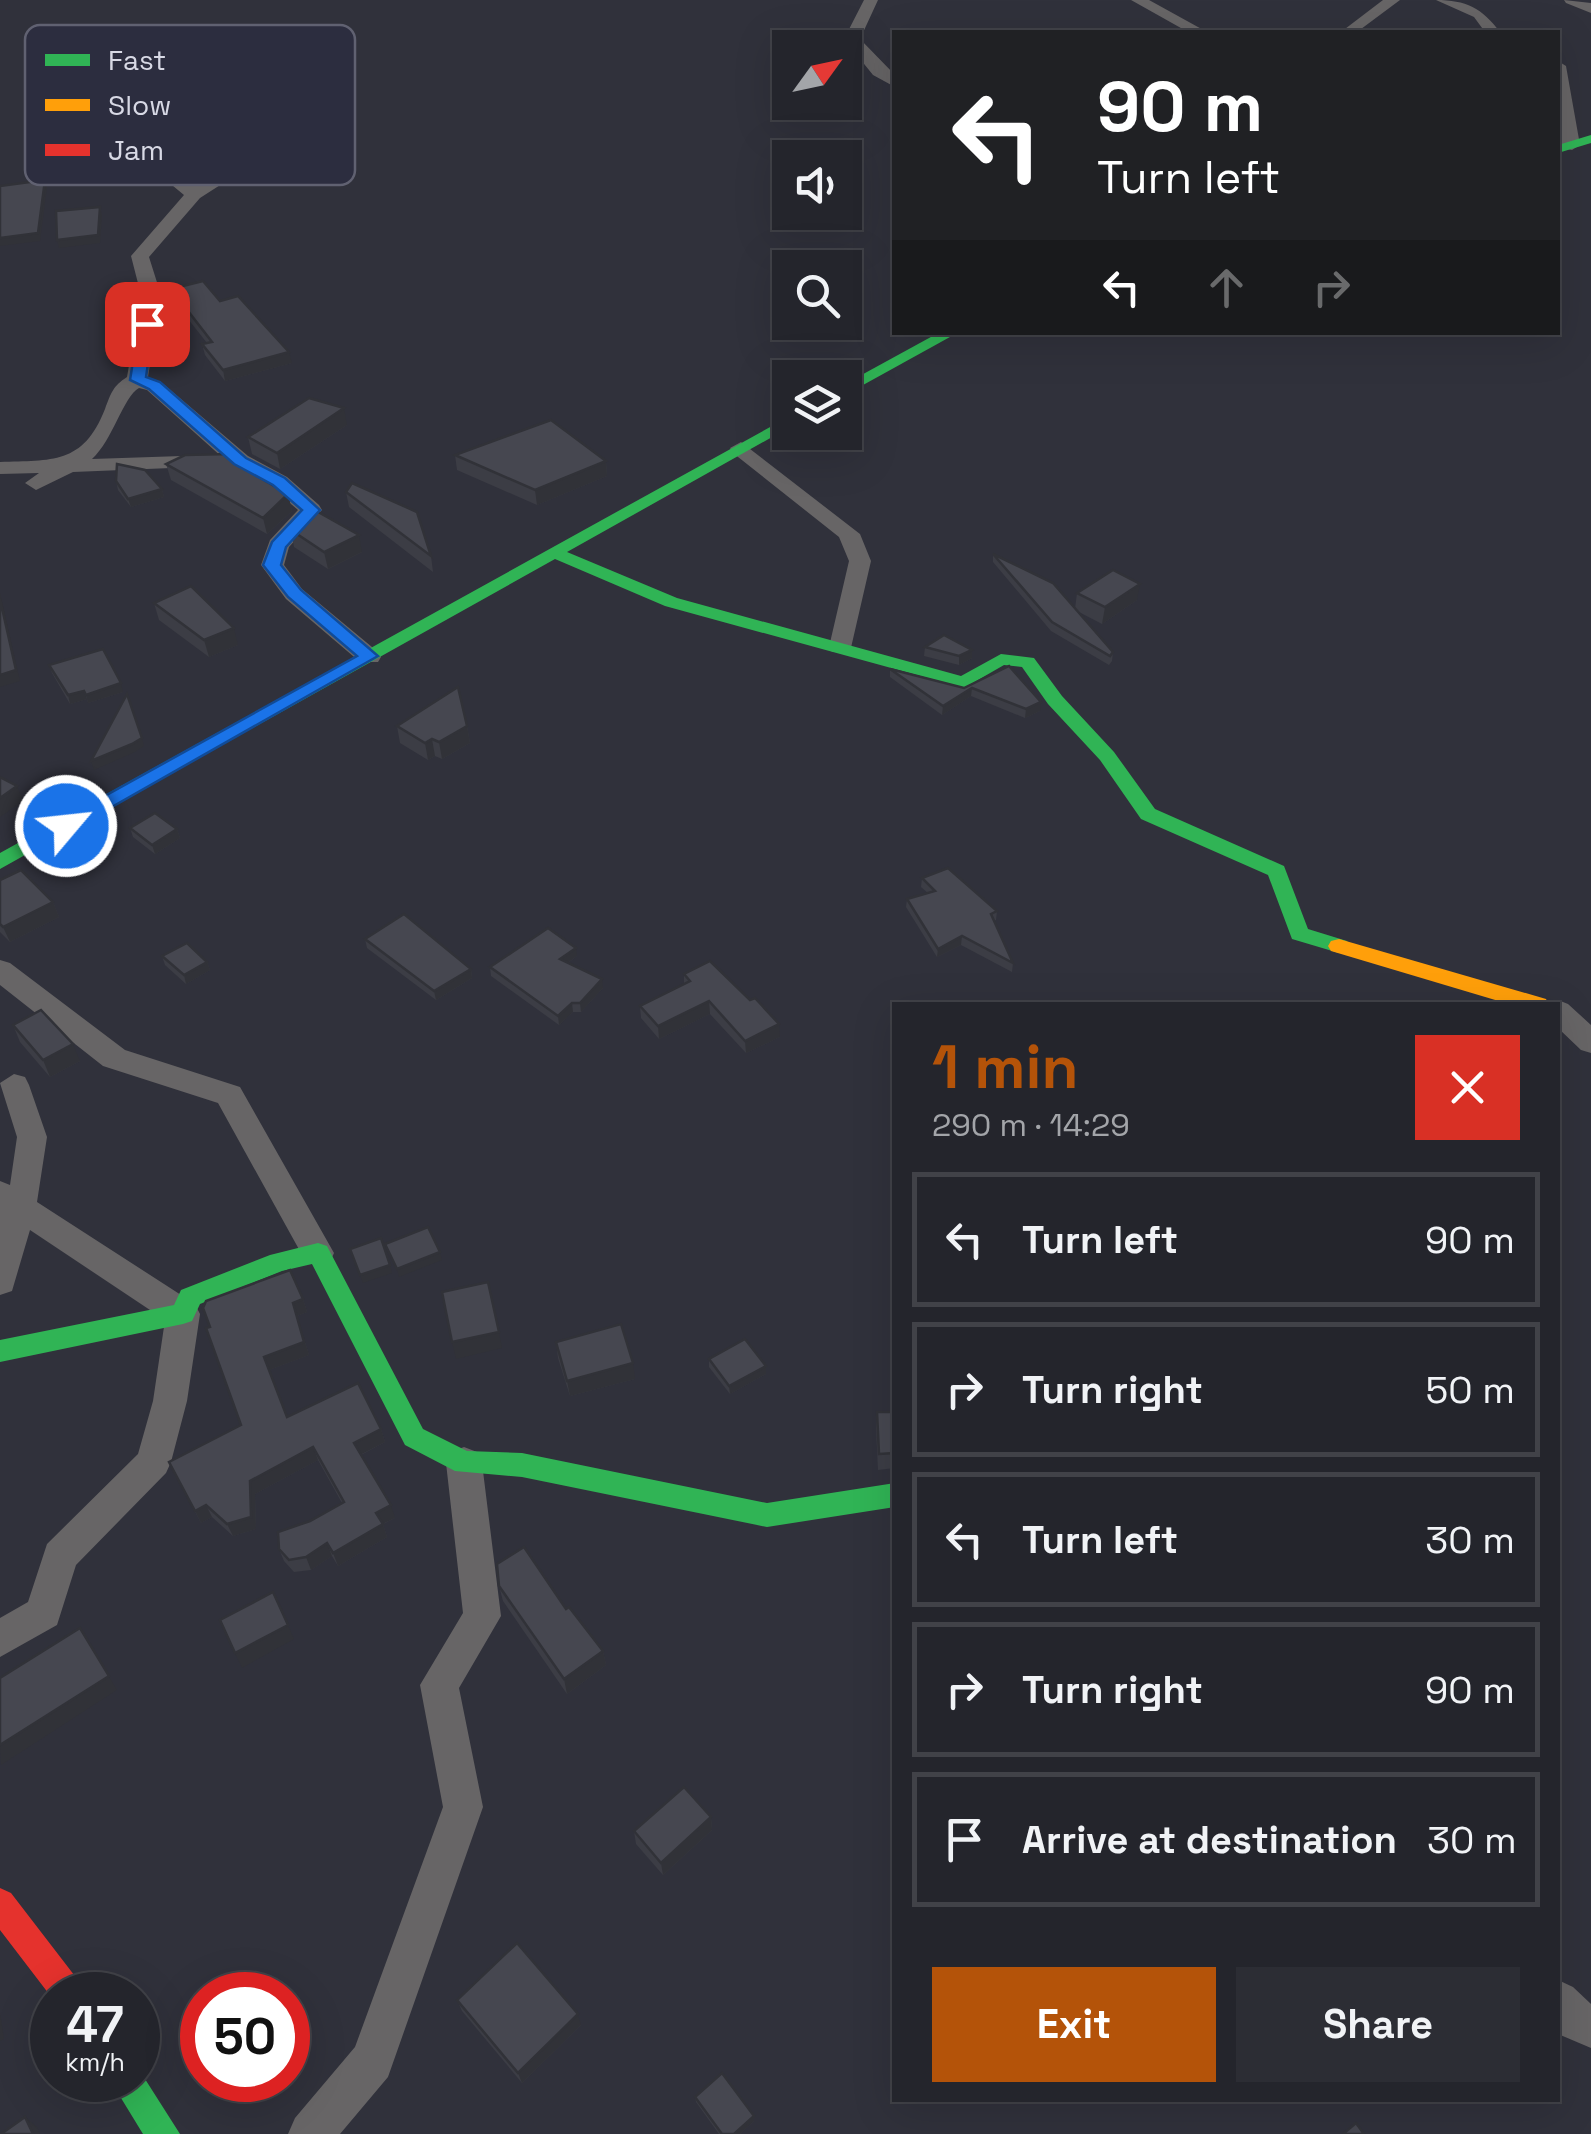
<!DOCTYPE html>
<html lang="en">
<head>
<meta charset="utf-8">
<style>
  body { margin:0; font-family:"Space Grotesk",sans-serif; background:#2c2d34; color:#f1f3f6; height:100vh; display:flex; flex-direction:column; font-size:38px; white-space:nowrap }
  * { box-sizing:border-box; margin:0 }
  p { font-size:32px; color:#a3a5a9 }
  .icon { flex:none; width:55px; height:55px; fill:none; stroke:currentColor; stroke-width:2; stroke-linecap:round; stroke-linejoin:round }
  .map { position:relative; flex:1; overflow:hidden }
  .side { position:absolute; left:892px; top:1002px; width:668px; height:1100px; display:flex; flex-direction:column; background:#24252c; border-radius:0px; box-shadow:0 10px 40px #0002,0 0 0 2px #414248 }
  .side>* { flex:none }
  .top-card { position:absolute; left:892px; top:30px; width:668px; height:305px; border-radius:0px; box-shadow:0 10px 40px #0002,0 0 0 2px #414248; background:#202124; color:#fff; overflow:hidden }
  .needle { width:65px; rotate:57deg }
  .buttons { position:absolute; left:772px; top:30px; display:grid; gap:20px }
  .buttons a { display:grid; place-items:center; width:90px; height:90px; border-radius:0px; background:#24252c; box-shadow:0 10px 40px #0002,0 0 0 2px #414248; font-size:50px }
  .speed { position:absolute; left:30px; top:1972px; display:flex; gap:20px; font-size:50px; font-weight:700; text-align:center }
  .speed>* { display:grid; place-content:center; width:130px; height:130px; border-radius:50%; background:#24252c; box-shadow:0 10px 40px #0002,0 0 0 2px #414248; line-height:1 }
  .speed small { font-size:25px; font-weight:400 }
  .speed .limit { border:15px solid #d22; background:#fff; color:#111 }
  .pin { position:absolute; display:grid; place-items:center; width:85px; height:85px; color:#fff; margin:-42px; border-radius:20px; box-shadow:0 5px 15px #0006 }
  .me { position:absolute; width:110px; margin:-55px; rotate:62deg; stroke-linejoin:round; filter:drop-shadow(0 0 8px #0008) }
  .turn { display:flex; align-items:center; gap:35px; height:210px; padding:0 40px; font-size:45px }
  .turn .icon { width:130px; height:130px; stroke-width:2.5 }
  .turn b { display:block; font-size:70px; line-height:85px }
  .lanes { display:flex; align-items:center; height:95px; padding:0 40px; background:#0003; justify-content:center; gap:50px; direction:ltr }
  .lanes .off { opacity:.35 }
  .round { display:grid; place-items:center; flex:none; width:105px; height:105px; border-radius:0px; background:#2c2d34 }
  .overview { display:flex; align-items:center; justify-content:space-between; height:170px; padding:0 40px }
  h1 { font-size:60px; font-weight:700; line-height:75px; color:#b45309 }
  .primary-button { display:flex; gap:20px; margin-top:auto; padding:20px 40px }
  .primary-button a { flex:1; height:115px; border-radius:0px; background:#b45309; color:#fff; font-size:40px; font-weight:700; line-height:115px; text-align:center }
  .primary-button a+a { background:#2c2d34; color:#f1f3f6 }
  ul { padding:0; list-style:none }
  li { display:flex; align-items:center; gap:30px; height:135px; margin:0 20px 15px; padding:0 20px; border:5px solid #414248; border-radius:0px }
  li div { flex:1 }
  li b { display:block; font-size:38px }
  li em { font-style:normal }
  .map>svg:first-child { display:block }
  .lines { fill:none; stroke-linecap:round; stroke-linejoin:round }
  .street { fill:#676566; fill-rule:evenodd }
  .fast { fill:#30b455; fill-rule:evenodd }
  .slow { fill:#ff9f0a; fill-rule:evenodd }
  .jam { fill:#e5322d; fill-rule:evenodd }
  .wall { fill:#3c3d45 }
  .shaded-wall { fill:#313238 }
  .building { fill:#464750; stroke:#313238; stroke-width:2.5 }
  .route { fill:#1a73e8; stroke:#114b97; stroke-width:2.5 }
  .key { fill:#2c2d3f; stroke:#606171; stroke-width:2.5 }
  .key-label { font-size:28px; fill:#d8d9e5 }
</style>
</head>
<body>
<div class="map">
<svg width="1591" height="2134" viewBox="0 0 1591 2134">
  <rect width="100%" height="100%" fill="#30313b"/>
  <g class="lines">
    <g class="street">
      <polygon points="864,0 878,0 860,39 895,75 895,87 873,75 844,39"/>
      <polygon points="1131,0 1149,0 1207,32 1188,32"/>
      <polygon points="1383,0 1400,0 1357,32 1341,32"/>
      <path d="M1436 0C1466 0 1482 8 1500 32H1485L1474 17Z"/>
      <polygon points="1564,0 1591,3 1591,13 1566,3"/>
      <polygon points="1558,61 1566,66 1580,145 1572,150 1558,147 1558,137 1562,138"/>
      <path d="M114 119H126L171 147 178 174 195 186 227 167 242 171 200 198 149 257 161 295 148 377 161 382 248 456 287 477 319 505 322 510 289 547 284 565 302 589 378 652 381 657 378 662H360L286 599 261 565 270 540 298 510 271 487 232 466 147 390 139 388C123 397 113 440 92 459L212 455 220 456V466L73 472 36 490 25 483 39 473 0 474V462C52 460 83 465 105 409 111 393 113 386 127 377L141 295 131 256 184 195 161 176 157 153 114 127Z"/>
      <polygon points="741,442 860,534 871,561 850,652 832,652 829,647 849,561 839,537 733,453 730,448"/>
      <polygon points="0,960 10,963 125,1050 240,1087 334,1253 330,1262 318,1266 306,1262 218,1103 103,1066 0,985"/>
      <polygon points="1558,1000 1568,1004 1591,1025 1591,1053 1581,1050 1558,1028 1558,1005 1547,1005"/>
      <polygon points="14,1074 25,1077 29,1085 47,1137 37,1202 195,1304 200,1314 187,1401 171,1462 166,1473 76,1565 57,1625 0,1657 0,1618 28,1602 47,1544 138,1454 153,1401 165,1320 30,1230 12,1291 0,1295 0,1181 10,1185 17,1137 0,1083"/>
      <polygon points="464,1447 477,1452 482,1463 501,1616 459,1688 483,1807 388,2077 340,2134 288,2134 295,2118 355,2047 443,1807 420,1685 463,1613 446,1463 451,1452"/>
      <polygon points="1558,1980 1573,1987 1591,2004 1591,2048 1558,2034"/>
    </g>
    <g class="fast">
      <polygon points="1591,135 1591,143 1558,153 1558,145"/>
      <polygon points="940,332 959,332 845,395 845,384"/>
      <polygon points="790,416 790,427 567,552 677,598 961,676 1001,654 1034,658 1062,696 1114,752 1155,809 1284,866 1308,929 1347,941 1350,946 1347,951 1339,953 1292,939 1268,875 1141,819 1100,760 1048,704 1022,667 1004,665 964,688 665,606 555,559 0,869 0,853"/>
      <polygon points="318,1243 327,1246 423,1429 467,1451 522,1453 767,1503 895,1483 895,1507 767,1527 522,1477 455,1471 405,1445 312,1264 282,1271 200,1304 192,1321 183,1324 0,1362 0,1340 174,1305 181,1290 270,1255"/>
      <polygon points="138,2068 180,2134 143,2134 110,2080 138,2080"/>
    </g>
    <polygon class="slow" points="1339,939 1546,999 1549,1005 1512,1005 1331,951 1328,946 1331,941"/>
    <polygon class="jam" points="0,1888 11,1893 81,1984 86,1995 52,1995 52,1998 0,1930"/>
  </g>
  <g class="wall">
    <polygon points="171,289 292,363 225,381 205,355 202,344 207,343 173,300"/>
    <polygon points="347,425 280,469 252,454 248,437"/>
    <polygon points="455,455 606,461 607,476 537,505 457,470"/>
    <polygon points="166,464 254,468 256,475 288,494 292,511 267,534 171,480"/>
    <polygon points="116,481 162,489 164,497 131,507 118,490"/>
    <polygon points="346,492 431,556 433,572 349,507"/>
    <polygon points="291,530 362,552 328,569 294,547"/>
    <polygon points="993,554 1075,609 1077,593 1137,600 1102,624 1077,611 1113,652 1112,661 1109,665 1051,631 993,562"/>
    <polygon points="154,603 238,645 209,657 159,620"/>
    <polygon points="925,647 972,658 959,665 924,656"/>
    <polygon points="49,665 123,692 88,703 87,699 70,704 52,673"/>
    <polygon points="1009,666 1040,711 1025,718 971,696 942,715 890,677 890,669 964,688"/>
    <polygon points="397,726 467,726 470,743 442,759 435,756 428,760 400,743"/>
    <polygon points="130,828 177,829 180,838 155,854 133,837"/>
    <polygon points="922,878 997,911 996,920 994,921 1013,963 1012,972 961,945 937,957 906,907 907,899 928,893 921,887"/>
    <polygon points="0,880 53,902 59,917 10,942 0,932"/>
    <polygon points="365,939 471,969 472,978 436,1000 367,948"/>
    <polygon points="162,956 207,962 210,970 186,984 165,965"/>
    <polygon points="577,956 568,963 603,988 581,1012 573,1012 559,1025 491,976 490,967"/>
    <polygon points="684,974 780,1037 746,1053 710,1014 659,1039 641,1018 640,1006 684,984"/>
    <polygon points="13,1025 80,1061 50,1077 20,1042"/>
    <polygon points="303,1299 307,1312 297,1316 309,1355 269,1370 287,1417 381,1429 385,1442 361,1455 395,1518 383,1524 387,1537 338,1566 332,1556 311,1570 294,1572 284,1561 279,1549 310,1521 342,1503 318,1460 255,1494 256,1529 233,1536 212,1517 201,1523 169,1462 241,1425 210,1327"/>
    <polygon points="556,1342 635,1379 570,1396 558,1358"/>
    <polygon points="709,1359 766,1374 730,1394 709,1367"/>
    <polygon points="877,1412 895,1412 895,1468 878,1470 876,1428"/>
    <polygon points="499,1586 566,1609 603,1651 606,1665 567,1694 503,1601"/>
    <polygon points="711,1817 712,1830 663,1875 636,1844 634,1831"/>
    <polygon points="457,2000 581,2025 522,2083 462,2011"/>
    <polygon points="695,2097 754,2121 740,2134 719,2134 696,2102"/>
  </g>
  <g class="shaded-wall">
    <polygon points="45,180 47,187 40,241 0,246 0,238"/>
    <polygon points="100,207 102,215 100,243 59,248 57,240"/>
    <polygon points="289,352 292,363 225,381 223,370"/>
    <polygon points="344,408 347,425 280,469 277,453"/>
    <polygon points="606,461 607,476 537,505 535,490"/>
    <polygon points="162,489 164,497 131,507 128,499"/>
    <polygon points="288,494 292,511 267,534 263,518"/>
    <polygon points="359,535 362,552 328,569 324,552"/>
    <polygon points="1140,584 1137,600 1102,624 1105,607"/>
    <polygon points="0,593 20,681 0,687"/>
    <polygon points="234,628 238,645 209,657 204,640"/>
    <polygon points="972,650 972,658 959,665 959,656"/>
    <polygon points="121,683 123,692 88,703 86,695"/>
    <polygon points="972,688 971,696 942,715 943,706"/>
    <polygon points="84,691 87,699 70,704 68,695"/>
    <polygon points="1041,702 1040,711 1025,718 1026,709"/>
    <polygon points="467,726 470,743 442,759 439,742"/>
    <polygon points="142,738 144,746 135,752 94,770 91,761"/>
    <polygon points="432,739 435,756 428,760 425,743"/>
    <polygon points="17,786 23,801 0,817 0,798"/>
    <polygon points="177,829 180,838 155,854 152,845"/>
    <polygon points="53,902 59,917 10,942 3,927"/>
    <polygon points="962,936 961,945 937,957 938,949"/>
    <polygon points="576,948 577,956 561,968 560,959"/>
    <polygon points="207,962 210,970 186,984 184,975"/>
    <polygon points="471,969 472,978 436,1000 434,991"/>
    <polygon points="602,979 603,988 581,1012 580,1003"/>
    <polygon points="709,1001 710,1014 659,1039 658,1026"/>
    <polygon points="572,1003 573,1012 559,1025 558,1016"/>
    <polygon points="779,1024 780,1037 746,1053 745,1041"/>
    <polygon points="73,1044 80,1061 50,1077 43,1060"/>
    <polygon points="440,1252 442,1260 399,1277 397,1269"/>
    <polygon points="390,1265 392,1273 363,1283 360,1275"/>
    <polygon points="303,1299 307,1312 297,1316 309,1355 269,1370 264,1357 293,1303"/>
    <polygon points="499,1332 502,1348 456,1359 452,1342"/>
    <polygon points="633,1363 635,1379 570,1396 567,1381"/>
    <polygon points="766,1366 766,1374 730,1394 729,1386"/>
    <polygon points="381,1429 385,1442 358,1456 354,1443"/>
    <polygon points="313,1447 318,1460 255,1494 256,1529 233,1536 227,1524 250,1481"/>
    <polygon points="206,1505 212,1517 201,1523 195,1511"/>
    <polygon points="391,1505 395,1518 380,1525 376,1513"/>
    <polygon points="383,1524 387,1537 338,1566 333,1553"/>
    <polygon points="327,1543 332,1556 311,1570 306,1557"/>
    <polygon points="288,1625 294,1639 242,1668 235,1653"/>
    <polygon points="80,1628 117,1690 1,1765 0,1745"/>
    <polygon points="603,1651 606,1665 567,1694 564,1679"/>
    <polygon points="711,1817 712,1830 663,1875 661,1863"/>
    <polygon points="0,2013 4,2039 0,2041"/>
    <polygon points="578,2014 581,2025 522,2083 518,2073"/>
    <polygon points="754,2116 754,2121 740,2134 734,2134"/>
    <polygon points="25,2117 37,2127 40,2134 33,2134"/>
  </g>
  <g class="building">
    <polygon points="45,180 38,233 0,238 0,186"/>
    <polygon points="100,207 98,235 57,240 56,211"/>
    <polygon points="203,281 220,301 238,296 289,352 223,370 202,344 212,342 171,289"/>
    <polygon points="309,398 344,408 277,453 248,437"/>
    <polygon points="551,420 606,461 535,490 455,455"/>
    <polygon points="231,454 254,468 249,471 288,494 263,518 166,464 185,455"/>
    <polygon points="117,464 145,470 162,489 128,499 116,481"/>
    <polygon points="352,483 417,512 431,556 346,492"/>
    <polygon points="311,508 359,535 324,552 291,530"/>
    <polygon points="993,554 1053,583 1113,652 1110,656 1052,622"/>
    <polygon points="1113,570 1140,584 1105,607 1077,593"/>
    <polygon points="191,586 234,628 204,640 154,603"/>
    <polygon points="0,599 16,670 0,675"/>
    <polygon points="944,635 972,650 959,656 925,647"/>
    <polygon points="103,649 121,683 86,695 84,691 68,695 49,665"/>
    <polygon points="1009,666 1041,702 1026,709 972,688 943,706 890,669 964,688"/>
    <polygon points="458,687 467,726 439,742 432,739 425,743 397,726"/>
    <polygon points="127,694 142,738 132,744 91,761"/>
    <polygon points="0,777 17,786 0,798"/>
    <polygon points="155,813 177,829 152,845 130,828"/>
    <polygon points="948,868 997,911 991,914 1013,963 962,936 938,949 907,899 935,891 922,878"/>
    <polygon points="21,870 53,902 3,927 0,924 0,880"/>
    <polygon points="404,914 471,969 434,991 365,939"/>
    <polygon points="548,928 576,948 560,959 602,979 580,1003 572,1003 558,1016 490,967"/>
    <polygon points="187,943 207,962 184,975 162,956"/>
    <polygon points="710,961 750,1000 755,998 779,1024 745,1041 709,1001 658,1026 640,1006 690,981 684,974"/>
    <polygon points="41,1010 73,1044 43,1060 13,1025"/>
    <polygon points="428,1227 440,1252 397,1269 385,1244"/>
    <polygon points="381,1238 390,1265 360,1275 350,1249"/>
    <polygon points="290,1270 303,1299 293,1303 304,1342 264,1357 287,1417 358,1383 381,1429 354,1443 391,1505 376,1513 383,1524 333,1553 327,1543 306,1557 289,1560 279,1549 278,1532 310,1521 344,1502 313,1447 250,1481 251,1517 227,1524 206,1505 195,1511 169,1462 241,1425 206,1328 210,1327 203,1308 206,1301"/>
    <polygon points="488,1282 499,1332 452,1342 442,1292"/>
    <polygon points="621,1324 633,1363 567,1381 556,1342"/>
    <polygon points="745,1339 766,1366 729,1386 709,1359"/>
    <polygon points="877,1412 895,1412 895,1453 879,1454"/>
    <polygon points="524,1547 566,1609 569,1607 603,1651 564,1679 499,1586 497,1564"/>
    <polygon points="273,1592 288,1625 235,1653 220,1620"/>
    <polygon points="80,1628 109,1676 0,1745 0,1678"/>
    <polygon points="684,1787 711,1817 661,1863 634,1831"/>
    <polygon points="517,1943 578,2014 518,2073 457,2000"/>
    <polygon points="722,2073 754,2116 734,2134 722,2134 695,2097"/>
    <polygon points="25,2117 33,2134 1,2134"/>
    <polygon points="1356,2123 1364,2134 1343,2134"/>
  </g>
  <polygon class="route" points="147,319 154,324 146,377 160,382 246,458 285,478 320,510 286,547 281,565 301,590 378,656 66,833 58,831 58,822 357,656 288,597 263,565 272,542 302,510 273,485 234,464 149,389 130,380 139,324"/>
  <rect x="25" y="25" width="330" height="160" rx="15" class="key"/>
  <rect x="45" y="54" width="45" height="12" fill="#30b455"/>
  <rect x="45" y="99" width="45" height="12" fill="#ff9f0a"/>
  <rect x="45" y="144" width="45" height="12" fill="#e5322d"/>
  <g class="key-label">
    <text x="108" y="70">Fast</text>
    <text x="108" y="115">Slow</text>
    <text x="108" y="160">Jam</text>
  </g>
</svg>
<div class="buttons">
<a><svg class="needle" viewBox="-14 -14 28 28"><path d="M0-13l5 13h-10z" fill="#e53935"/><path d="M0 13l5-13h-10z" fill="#a3a5a9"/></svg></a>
<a><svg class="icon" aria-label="sound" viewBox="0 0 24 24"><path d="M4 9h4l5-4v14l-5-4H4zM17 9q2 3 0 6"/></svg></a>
<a><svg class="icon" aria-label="search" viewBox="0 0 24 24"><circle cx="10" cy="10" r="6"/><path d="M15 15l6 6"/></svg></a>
<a><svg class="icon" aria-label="layers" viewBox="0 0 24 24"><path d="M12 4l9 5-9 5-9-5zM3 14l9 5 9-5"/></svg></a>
</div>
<div class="speed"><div>47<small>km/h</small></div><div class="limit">50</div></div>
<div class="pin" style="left:147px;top:324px;background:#d93025"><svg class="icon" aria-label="arrive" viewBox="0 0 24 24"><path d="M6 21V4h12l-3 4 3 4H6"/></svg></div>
<svg class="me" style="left:66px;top:826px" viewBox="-20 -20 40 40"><circle r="17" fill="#1a73e8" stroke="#fff" stroke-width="3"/><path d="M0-11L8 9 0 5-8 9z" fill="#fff"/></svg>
<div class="top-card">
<div class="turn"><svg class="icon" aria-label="left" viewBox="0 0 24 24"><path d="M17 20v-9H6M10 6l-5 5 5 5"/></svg><div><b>90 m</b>Turn left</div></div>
<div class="lanes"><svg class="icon" aria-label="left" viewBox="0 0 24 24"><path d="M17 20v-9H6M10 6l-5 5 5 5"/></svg><svg class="icon off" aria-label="ahead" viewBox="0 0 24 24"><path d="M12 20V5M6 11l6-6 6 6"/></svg><svg class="icon off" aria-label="right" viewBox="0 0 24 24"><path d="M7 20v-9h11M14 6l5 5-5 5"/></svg></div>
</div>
<section class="side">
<div class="overview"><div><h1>1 min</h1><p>290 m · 14:29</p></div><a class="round" style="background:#d93025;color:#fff"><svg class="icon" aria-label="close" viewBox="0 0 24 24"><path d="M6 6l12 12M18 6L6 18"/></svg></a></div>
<ul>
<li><svg class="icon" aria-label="left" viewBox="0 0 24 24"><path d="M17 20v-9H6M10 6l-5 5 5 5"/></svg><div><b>Turn left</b></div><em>90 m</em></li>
<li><svg class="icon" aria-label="right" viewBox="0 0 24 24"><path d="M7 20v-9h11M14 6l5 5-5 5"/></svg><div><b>Turn right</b></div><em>50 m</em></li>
<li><svg class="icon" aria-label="left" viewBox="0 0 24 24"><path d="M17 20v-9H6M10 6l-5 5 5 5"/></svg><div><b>Turn left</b></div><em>30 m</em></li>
<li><svg class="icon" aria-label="right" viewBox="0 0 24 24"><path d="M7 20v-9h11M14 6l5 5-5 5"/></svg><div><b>Turn right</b></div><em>90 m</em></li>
<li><svg class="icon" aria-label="arrive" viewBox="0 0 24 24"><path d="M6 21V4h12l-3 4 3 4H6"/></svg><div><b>Arrive at destination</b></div><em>30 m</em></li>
</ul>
<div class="primary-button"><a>Exit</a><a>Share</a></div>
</section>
</div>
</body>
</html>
